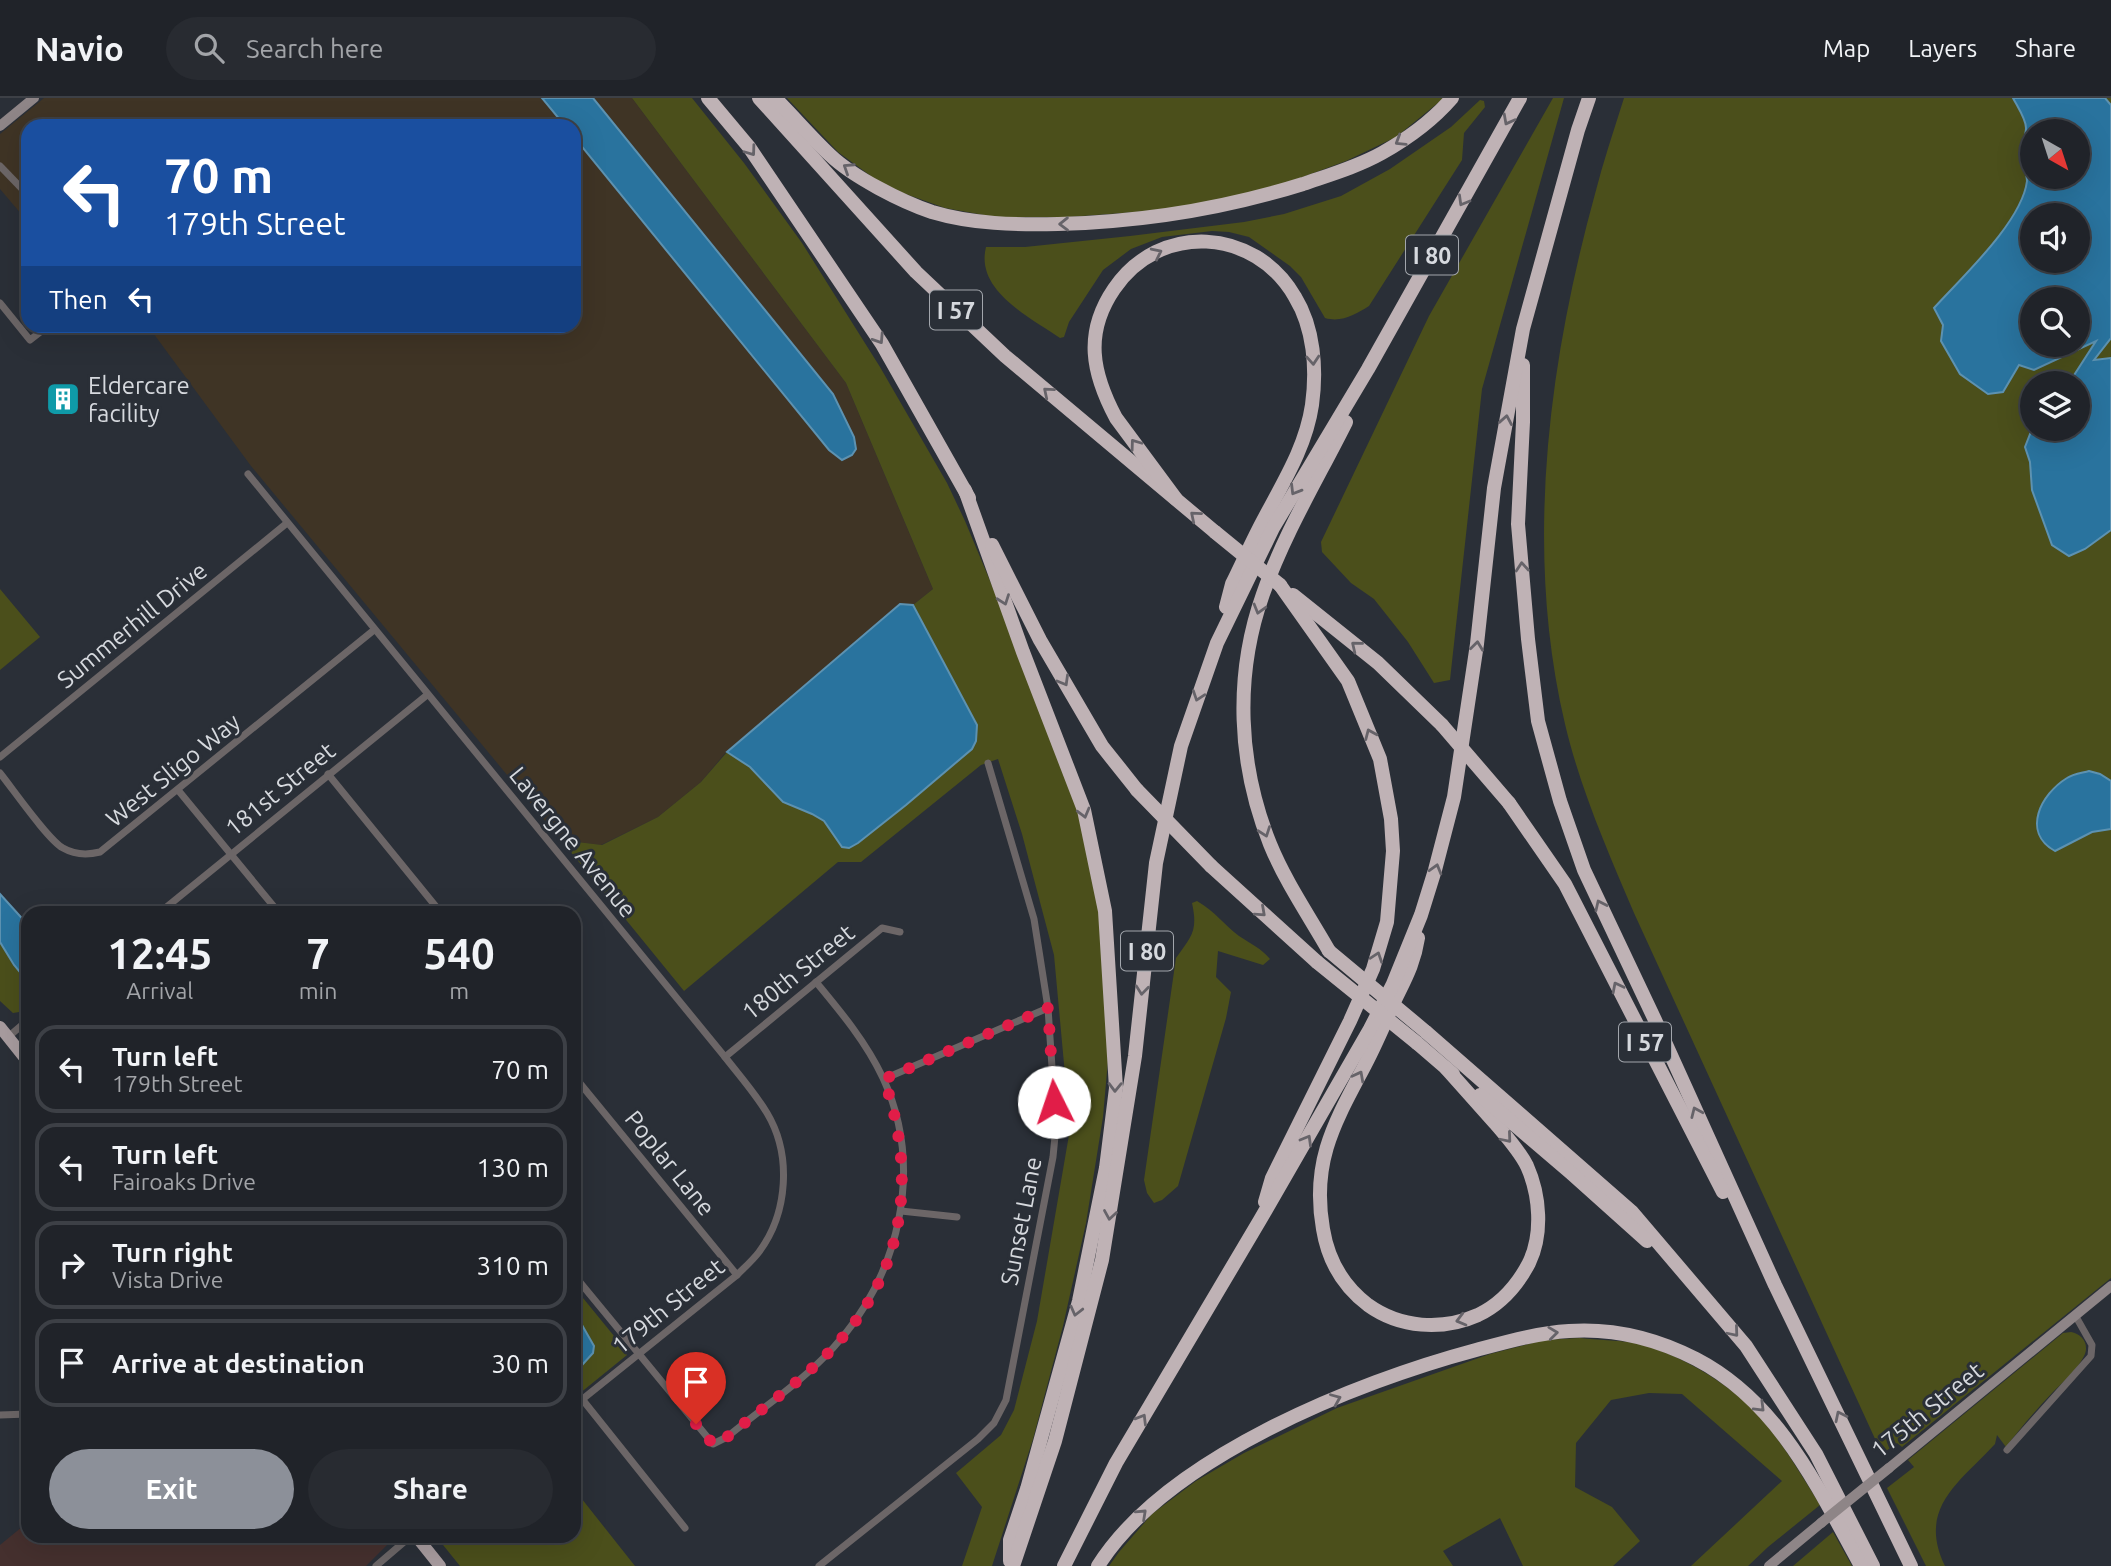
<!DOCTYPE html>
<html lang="en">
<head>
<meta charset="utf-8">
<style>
  body { margin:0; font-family:Ubuntu,sans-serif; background:#282b31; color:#f1f3f6; height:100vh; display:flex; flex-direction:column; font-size:26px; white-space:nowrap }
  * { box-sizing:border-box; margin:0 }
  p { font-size:23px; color:#a2a4a8 }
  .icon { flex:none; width:38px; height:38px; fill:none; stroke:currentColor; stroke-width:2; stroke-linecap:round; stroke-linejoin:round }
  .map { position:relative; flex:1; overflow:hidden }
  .side { position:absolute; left:21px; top:808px; width:560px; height:637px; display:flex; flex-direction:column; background:#202329; border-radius:21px; box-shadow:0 7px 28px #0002,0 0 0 2px #3d4046 }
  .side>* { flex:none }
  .hud { position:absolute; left:21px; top:21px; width:560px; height:214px; border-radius:21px; box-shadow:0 7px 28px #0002,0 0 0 2px #3d4046; background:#1a4fa0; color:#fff; overflow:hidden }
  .needle { width:46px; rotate:141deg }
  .tools { position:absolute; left:2020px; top:21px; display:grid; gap:14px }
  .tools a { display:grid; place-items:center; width:70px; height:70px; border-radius:50%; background:#202329; box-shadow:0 7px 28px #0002,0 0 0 2px #3d4046; font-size:35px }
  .pin { position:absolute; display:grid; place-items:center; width:60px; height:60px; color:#fff; margin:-72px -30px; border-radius:50% 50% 50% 0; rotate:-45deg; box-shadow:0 0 7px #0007 }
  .pin .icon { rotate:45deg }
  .me { position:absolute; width:77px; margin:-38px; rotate:356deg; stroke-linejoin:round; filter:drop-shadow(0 0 5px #0008) }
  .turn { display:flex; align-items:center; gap:24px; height:147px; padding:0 28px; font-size:32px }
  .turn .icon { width:91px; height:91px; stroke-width:2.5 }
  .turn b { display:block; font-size:49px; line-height:60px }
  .then { display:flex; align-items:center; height:66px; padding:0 28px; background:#0003; gap:14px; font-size:26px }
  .eta { display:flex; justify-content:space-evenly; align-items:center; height:119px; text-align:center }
  .eta b { font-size:42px; font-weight:600; line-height:49px }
  .button { display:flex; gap:14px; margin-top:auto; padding:14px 28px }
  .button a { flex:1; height:80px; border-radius:42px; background:#8c9099; color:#fff; font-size:28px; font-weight:600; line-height:80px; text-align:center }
  .button a+a { background:#282b31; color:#f1f3f6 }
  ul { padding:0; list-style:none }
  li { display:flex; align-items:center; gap:21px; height:88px; margin:0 14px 10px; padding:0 14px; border:4px solid #3d4046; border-radius:21px }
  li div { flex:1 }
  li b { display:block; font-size:26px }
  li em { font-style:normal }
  header { display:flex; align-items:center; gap:42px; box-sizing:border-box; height:98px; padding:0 35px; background:#202329; border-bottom:2px solid #3d4046 }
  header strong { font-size:33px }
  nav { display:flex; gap:38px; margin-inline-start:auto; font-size:24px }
  .search { width:490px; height:63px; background:#282b31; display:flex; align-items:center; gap:18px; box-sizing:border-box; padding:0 24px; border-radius:38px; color:#a2a4a8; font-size:26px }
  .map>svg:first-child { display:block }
  .industrial { fill:#3f3425 }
  .education { fill:#45302e }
  .green { fill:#4b4f1b; fill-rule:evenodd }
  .water { fill:#29739e; stroke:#5d92b1; stroke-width:2; fill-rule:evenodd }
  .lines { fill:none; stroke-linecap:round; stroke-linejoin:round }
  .street { stroke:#6c6667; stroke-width:7 }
  .secondary { stroke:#8e8587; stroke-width:10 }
  .primary { stroke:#a89c9f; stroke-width:12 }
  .highway { stroke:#bfb2b5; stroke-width:14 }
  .secondary-bridge { stroke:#8e8587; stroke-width:10 }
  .highway-bridge { stroke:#bfb2b5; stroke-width:14 }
  .oneway { stroke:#666369 }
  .route { stroke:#e11d48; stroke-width:12; stroke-dasharray:0 21.6 }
  .labels { text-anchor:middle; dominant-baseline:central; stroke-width:6; stroke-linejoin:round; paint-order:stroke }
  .shield { fill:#2a2f37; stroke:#a2a6ac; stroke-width:2 }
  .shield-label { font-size:23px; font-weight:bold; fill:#d6d9de }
  .poi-label { font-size:24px; fill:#d6d9de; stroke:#2a2f37; text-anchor:start }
  .street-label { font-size:24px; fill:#d6d9de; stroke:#2a2f37 }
</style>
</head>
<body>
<header>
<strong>Navio</strong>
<div class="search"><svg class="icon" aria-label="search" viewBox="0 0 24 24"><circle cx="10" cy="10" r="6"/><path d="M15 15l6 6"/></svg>Search here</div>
<nav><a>Map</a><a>Layers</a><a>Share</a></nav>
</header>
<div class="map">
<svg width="2111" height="1468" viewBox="0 0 2111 1468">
  <rect width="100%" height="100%" fill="#2a2f37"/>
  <polygon class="industrial" points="44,0 632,0 846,285 933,491 913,507 900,506 727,653 701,684 658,719 601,747 561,742 251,368 148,228 574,228 574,28 28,28 28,124 0,91 0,36"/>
  <polygon class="education" points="28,1424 28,1438 386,1438 387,1447 366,1468 0,1468 0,1447"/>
  <g class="green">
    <polygon points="632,0 692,0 744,65 802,145 880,269 947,385 965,423 1013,538 1080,715 1102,822 1108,962 1103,1019 1086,1125 1063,1228 1033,1341 992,1468 962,1468 982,1409 956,1375 1001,1337 1014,1312 1037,1223 1070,1031 1054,857 1022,736 998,661 981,667 861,764 838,764 684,893 561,742 602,747 658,719 701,684 727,654 750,669 783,704 812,716 824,723 842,749 858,745 972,651 977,627 913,507 933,491 846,285"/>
    <polygon points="787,0 1444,0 1396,39 1346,63 1289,84 1228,102 1162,112 1069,119 995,119 945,110 903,95 875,81 838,54"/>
    <polygon points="1553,0 1564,0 1482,291 1450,582 1434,585 1408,544 1374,501 1351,485 1322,454 1321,444 1429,218"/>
    <path d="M1624 0H2111V1180L1902 1349 1897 1345 1882 1356 1634 815C1608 754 1580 690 1565 626 1524 452 1548 267 1595 96 1603 64 1614 32 1624 0ZM2032 33H2077V79H2032ZM2032 117H2077V163H2032ZM2032 201H2077V247H2032ZM2032 285H2077V331H2032Z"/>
    <path d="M1480 2 1484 3 1485 9 1464 35 1462 62 1369 208C1356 216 1342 225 1325 220L1301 179 1290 168 1249 139 1229 134 1212 133 1162 139 1131 151 1103 172 1069 224 1064 239 1060 240C1030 219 975 193 986 149H1025L1130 138 1244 124 1284 116 1341 98 1390 71 1451 29Z"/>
    <polygon points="0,491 40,539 0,572"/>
    <path d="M1197 803C1216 814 1223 826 1239 838 1251 846 1261 850 1270 861L1263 867 1218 853 1216 879 1231 894 1226 920 1178 1088 1162 1102 1154 1105 1147 1095 1144 1082 1176 860C1192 838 1198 833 1192 805Z"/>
    <polygon points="0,844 13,867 24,879 28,879 28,910 25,913 13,915 0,903"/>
    <polygon points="574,1189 623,1249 627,1257 574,1300 574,1276 582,1268 594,1248 574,1213"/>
    <path d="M2071 1234C2082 1236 2090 1246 2084 1258 2077 1272 2063 1284 2052 1295 2036 1312 2020 1330 2006 1349L1997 1337 1995 1346C1959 1385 1917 1410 1945 1468H1926L1887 1390 1914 1369 1908 1362 2063 1235Z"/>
    <path d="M1580 1240C1598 1242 1617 1242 1634 1245 1675 1253 1731 1286 1759 1318 1783 1345 1801 1377 1820 1407L1768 1449 1748 1468H1691L1782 1383 1682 1296 1649 1295 1611 1302 1576 1345 1575 1389 1612 1409 1640 1443 1613 1468H1523L1500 1420 1443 1453 1453 1468H1109L1119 1454 1152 1416 1196 1383 1244 1355 1337 1310 1490 1256 1544 1242Z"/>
    <polygon points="574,1391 635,1468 460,1468 439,1442 438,1439 574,1438"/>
    <polygon points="1833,1434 1852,1468 1793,1468"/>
  </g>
  <g class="water">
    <polygon points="542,0 593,0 833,296 854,339 856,351 852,357 842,362 829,352 574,39 574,28 565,28"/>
    <path d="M2013 0H2105L2111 7V240L2094 262 2111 260V432L2085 451 2069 458 2052 447 2032 392 2030 364 2025 349 2032 331H2077V285H2069L2096 243 2034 272 2019 267 2003 294 1988 296 1960 276 1941 243 1943 227 1934 210C1961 180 2022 124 2027 83 2027 76 2021 62 2022 51 2022 44 2026 37 2026 30 2026 21 2017 8 2013 0ZM2077 33V79H2032V33ZM2077 117V163H2032V117ZM2077 201V247H2032V201Z"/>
    <polygon points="900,506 913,507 977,627 976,643 972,651 906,707 858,745 849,750 842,749 824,723 812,716 783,704 750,669 727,654"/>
    <path d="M2089 673 2100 676 2111 683V731L2092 734 2055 753C2021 734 2041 696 2067 680 2073 676 2082 675 2089 673Z"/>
    <polygon points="0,796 28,827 28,879 24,879 14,867 0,844"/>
    <polygon points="574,1213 594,1248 593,1255 574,1276"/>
  </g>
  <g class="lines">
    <g class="street">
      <polyline points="0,68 28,97"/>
      <polyline points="0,205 30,242 48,228"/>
      <path d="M248 376 725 959C739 977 755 995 767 1015 792 1057 788 1115 759 1154 753 1162 745 1169 737 1177L574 1308"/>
      <polyline points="0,659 287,425"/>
      <path d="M0 675C13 691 48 742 63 750 75 757 88 757 100 754L374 532"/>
      <polyline points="328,676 442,816"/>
      <polyline points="178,692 280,816"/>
      <polyline points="158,816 427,597"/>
      <polyline points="8,939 28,922"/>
      <polyline points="725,959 882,830 900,834"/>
      <polyline points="574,978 737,1177"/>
      <polyline points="884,981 1048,910"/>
      <polyline points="901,1113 957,1119"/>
      <path d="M574 1177 713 1346 727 1339C762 1310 802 1284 833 1250 899 1179 925 1071 883 980 866 944 841 914 816 884"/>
      <polyline points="582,1301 685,1430"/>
      <polyline points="0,1317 28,1316"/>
      <polyline points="2007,1352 2091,1258 2092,1247 2075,1217"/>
      <polyline points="376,1468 411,1438"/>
      <polyline points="819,1468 978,1341 994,1325 1006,1302 1053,1059 1056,1028 1048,910 1034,821 988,665"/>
    </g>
    <g class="secondary">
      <polyline points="0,28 34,0"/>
      <polyline points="1889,1370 2111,1188"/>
      <polyline points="1769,1468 1821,1425"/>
    </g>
    <g class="primary">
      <polyline points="0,929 28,964"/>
      <polyline points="416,1438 440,1468"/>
    </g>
    <g class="highway">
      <polyline points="708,0 749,49 882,246 969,400"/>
      <polyline points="759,0 916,174 1005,258 1215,434"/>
      <path d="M775 0C794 19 811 39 830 57 853 79 902 104 932 114 972 126 1016 127 1058 126 1142 124 1223 111 1303 86 1329 77 1357 69 1382 55 1407 41 1433 22 1452 0"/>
      <polyline points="1523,267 1523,324 1518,426 1528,541 1538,623 1560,703 1584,772 1655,922 1775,1187 1911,1468"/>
      <polyline points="965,392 1023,554 1084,712 1105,813 1116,990 1106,1070 1079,1203 1027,1391 1010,1442 1010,1463"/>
      <path d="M1176 401 1116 320C1092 275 1084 235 1114 191 1159 124 1255 129 1295 199 1314 230 1317 271 1312 307 1306 348 1284 383 1265 419 1253 441 1243 464 1232 486L1226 509"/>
      <polyline points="992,447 1040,542 1102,648 1137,692"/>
      <polyline points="1293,497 1378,565 1442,627"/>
      <polyline points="1509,705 1565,786 1723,1094"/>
      <polyline points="1211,768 1317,864"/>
      <path d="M1418 840C1414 866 1405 881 1394 904 1385 925 1376 946 1365 967 1335 1024 1311 1063 1323 1131 1328 1162 1343 1188 1368 1207 1400 1230 1442 1233 1478 1217 1501 1206 1517 1188 1529 1165 1543 1136 1540 1097 1527 1068 1519 1052 1506 1038 1495 1025 1479 1007 1462 988 1446 970"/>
      <path d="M1329 853C1309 818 1285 783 1270 746 1238 666 1234 578 1263 496 1284 436 1318 380 1346 324"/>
      <polyline points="1426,934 1632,1114 1746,1248 1816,1356 1873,1468"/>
      <polyline points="1417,945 1453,976"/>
      <polyline points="1480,997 1571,1075 1647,1143"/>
      <polyline points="1265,1104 1272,1080 1350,923 1373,871 1387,824 1393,753 1391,721 1380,661 1348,583 1280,487"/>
      <polyline points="1013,1468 1055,1343 1102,1162 1135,958 1156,765 1181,648 1217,545 1273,430 1368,271 1520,0"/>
      <polyline points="1064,1468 1116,1365 1260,1122 1370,931 1393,886 1421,817 1435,772 1454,699 1477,546 1494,390 1523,231 1578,32 1589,0"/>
      <path d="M1098 1468C1166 1360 1356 1284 1476 1252 1506 1244 1537 1235 1569 1233 1613 1230 1657 1241 1696 1261 1779 1304 1818 1390 1861 1468"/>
    </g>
    <polyline class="secondary-bridge" points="1821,1425 1889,1370"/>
    <g class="highway-bridge">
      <polyline points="1215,434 1280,487"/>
      <polyline points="1442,627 1509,705"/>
      <polyline points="1137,692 1211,768"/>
      <polyline points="1329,853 1426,934"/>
      <polyline points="1317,864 1417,945"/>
    </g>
  </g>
  <defs><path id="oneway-chevron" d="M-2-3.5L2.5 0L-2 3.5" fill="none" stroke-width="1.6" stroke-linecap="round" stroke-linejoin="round" transform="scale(1.75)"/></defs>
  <g class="oneway">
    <use href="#oneway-chevron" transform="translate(1508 22) rotate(118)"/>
    <use href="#oneway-chevron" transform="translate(1400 43) rotate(148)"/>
    <use href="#oneway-chevron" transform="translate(751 53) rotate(54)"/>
    <use href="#oneway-chevron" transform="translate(848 70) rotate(-147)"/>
    <use href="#oneway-chevron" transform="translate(1463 103) rotate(120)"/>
    <use href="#oneway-chevron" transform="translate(1064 126) rotate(179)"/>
    <use href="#oneway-chevron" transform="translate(1157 155) rotate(-26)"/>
    <use href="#oneway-chevron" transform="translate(879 241) rotate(57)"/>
    <use href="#oneway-chevron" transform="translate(1313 262) rotate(86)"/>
    <use href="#oneway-chevron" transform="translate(1048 294) rotate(-140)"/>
    <use href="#oneway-chevron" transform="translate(1506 322) rotate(-80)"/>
    <use href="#oneway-chevron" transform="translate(1135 346) rotate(-126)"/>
    <use href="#oneway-chevron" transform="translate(1295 392) rotate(121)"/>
    <use href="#oneway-chevron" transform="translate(1195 418) rotate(-140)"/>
    <use href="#oneway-chevron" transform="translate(1522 469) rotate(-95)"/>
    <use href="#oneway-chevron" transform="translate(1004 502) rotate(70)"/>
    <use href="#oneway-chevron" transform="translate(1259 511) rotate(106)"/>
    <use href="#oneway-chevron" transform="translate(1356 548) rotate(-141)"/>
    <use href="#oneway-chevron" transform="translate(1477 548) rotate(-83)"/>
    <use href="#oneway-chevron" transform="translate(1064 583) rotate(60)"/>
    <use href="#oneway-chevron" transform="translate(1198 598) rotate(109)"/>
    <use href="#oneway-chevron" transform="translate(1370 636) rotate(-113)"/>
    <use href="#oneway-chevron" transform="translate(1084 715) rotate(75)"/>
    <use href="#oneway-chevron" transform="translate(1265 734) rotate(70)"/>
    <use href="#oneway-chevron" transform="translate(1436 771) rotate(-74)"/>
    <use href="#oneway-chevron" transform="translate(1600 807) rotate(-115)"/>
    <use href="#oneway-chevron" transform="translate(1261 814) rotate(42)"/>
    <use href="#oneway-chevron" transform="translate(1377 859) rotate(-71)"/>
    <use href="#oneway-chevron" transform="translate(1617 889) rotate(-117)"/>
    <use href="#oneway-chevron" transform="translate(1142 892) rotate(96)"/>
    <use href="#oneway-chevron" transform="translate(1359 978) rotate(-62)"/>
    <use href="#oneway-chevron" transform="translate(1115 989) rotate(91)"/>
    <use href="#oneway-chevron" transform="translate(1696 1014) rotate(-114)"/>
    <use href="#oneway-chevron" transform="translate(1507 1040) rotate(50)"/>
    <use href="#oneway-chevron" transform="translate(1307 1042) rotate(-60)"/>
    <use href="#oneway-chevron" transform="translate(1110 1117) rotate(99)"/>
    <use href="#oneway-chevron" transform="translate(1076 1213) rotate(104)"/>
    <use href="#oneway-chevron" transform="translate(1461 1222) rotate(165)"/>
    <use href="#oneway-chevron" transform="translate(1734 1234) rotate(50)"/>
    <use href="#oneway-chevron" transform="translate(1553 1235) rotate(-7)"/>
    <use href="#oneway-chevron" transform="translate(1336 1301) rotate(-23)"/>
    <use href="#oneway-chevron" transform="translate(1760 1309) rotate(45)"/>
    <use href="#oneway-chevron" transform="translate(1840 1318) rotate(-116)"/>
    <use href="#oneway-chevron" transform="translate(1142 1321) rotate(-59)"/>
    <use href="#oneway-chevron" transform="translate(1142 1416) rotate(-43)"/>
  </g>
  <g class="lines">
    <path class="route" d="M696 1326 713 1346 727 1339C761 1311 799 1285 830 1253 905 1177 918 1080 884 981L1048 910 1054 1004"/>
  </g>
  <defs>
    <g id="building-square" transform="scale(1.75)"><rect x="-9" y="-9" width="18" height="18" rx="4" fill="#0f9aa8" stroke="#2a2f37"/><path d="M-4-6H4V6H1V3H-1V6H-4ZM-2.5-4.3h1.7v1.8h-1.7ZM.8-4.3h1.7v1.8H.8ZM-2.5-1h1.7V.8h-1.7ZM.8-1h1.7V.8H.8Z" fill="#fff"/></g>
  </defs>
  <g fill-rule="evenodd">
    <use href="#building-square" x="63" y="301"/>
  </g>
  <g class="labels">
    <g class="shield">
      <rect x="1406" y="137.5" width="52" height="39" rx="5"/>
      <rect x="930" y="192.5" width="52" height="39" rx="5"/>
      <rect x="1121" y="833.5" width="52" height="39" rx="5"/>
      <rect x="1619" y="924.5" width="52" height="39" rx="5"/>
    </g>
    <g class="shield-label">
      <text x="1432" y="157">I 80</text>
      <text x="956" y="212">I 57</text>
      <text x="1147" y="853">I 80</text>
      <text x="1645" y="944">I 57</text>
    </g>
    <g class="poi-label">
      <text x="88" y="287">Eldercare<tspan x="88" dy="28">facility</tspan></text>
    </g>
    <g class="street-label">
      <text transform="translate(132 527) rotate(-39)">Summerhill Drive</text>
      <text transform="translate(173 672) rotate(-39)">West Sligo Way</text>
      <text transform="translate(280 691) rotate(-39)">181st Street</text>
      <text transform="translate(573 744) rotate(51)">Lavergne Avenue</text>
      <text transform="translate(798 874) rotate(-39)">180th Street</text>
      <text transform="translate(670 1065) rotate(51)">Poplar Lane</text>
      <text transform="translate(1021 1123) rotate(-79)">Sunset Lane</text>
      <text transform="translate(668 1208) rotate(-39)">179th Street</text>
      <text transform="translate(1927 1312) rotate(-39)">175th Street</text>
    </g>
  </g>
</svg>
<div class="tools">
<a><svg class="needle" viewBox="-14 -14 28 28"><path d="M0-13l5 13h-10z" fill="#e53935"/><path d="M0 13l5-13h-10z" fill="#a2a4a8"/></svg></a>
<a><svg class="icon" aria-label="sound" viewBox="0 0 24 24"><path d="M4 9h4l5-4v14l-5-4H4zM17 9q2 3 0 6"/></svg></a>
<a><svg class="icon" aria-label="search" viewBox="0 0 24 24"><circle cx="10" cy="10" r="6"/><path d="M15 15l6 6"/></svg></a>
<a><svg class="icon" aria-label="layers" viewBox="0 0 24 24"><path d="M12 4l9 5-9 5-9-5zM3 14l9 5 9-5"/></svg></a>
</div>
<div class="pin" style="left:696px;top:1326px;background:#d93025"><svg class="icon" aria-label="arrive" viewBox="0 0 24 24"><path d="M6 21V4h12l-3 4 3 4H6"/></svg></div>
<svg class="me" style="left:1054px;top:1004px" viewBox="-20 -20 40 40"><circle r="19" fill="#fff"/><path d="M0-13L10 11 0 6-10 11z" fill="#e11d48"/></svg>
<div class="hud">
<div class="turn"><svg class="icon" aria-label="left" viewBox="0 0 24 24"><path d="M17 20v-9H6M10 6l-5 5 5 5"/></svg><div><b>70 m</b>179th Street</div></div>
<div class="then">Then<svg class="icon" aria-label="left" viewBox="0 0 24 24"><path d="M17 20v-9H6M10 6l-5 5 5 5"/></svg></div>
</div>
<section class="side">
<div class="eta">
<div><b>12:45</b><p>Arrival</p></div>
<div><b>7</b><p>min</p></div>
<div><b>540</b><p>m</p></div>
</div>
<ul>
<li><svg class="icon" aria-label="left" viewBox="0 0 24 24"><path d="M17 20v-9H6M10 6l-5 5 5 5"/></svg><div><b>Turn left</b><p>179th Street</p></div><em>70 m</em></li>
<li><svg class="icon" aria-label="left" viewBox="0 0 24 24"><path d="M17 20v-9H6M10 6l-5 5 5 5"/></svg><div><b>Turn left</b><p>Fairoaks Drive</p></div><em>130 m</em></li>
<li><svg class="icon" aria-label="right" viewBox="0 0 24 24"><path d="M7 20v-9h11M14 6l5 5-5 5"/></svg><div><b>Turn right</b><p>Vista Drive</p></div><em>310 m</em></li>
<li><svg class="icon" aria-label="arrive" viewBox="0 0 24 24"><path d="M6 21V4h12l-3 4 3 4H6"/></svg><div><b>Arrive at destination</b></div><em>30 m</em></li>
</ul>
<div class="button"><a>Exit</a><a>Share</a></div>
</section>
</div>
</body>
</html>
